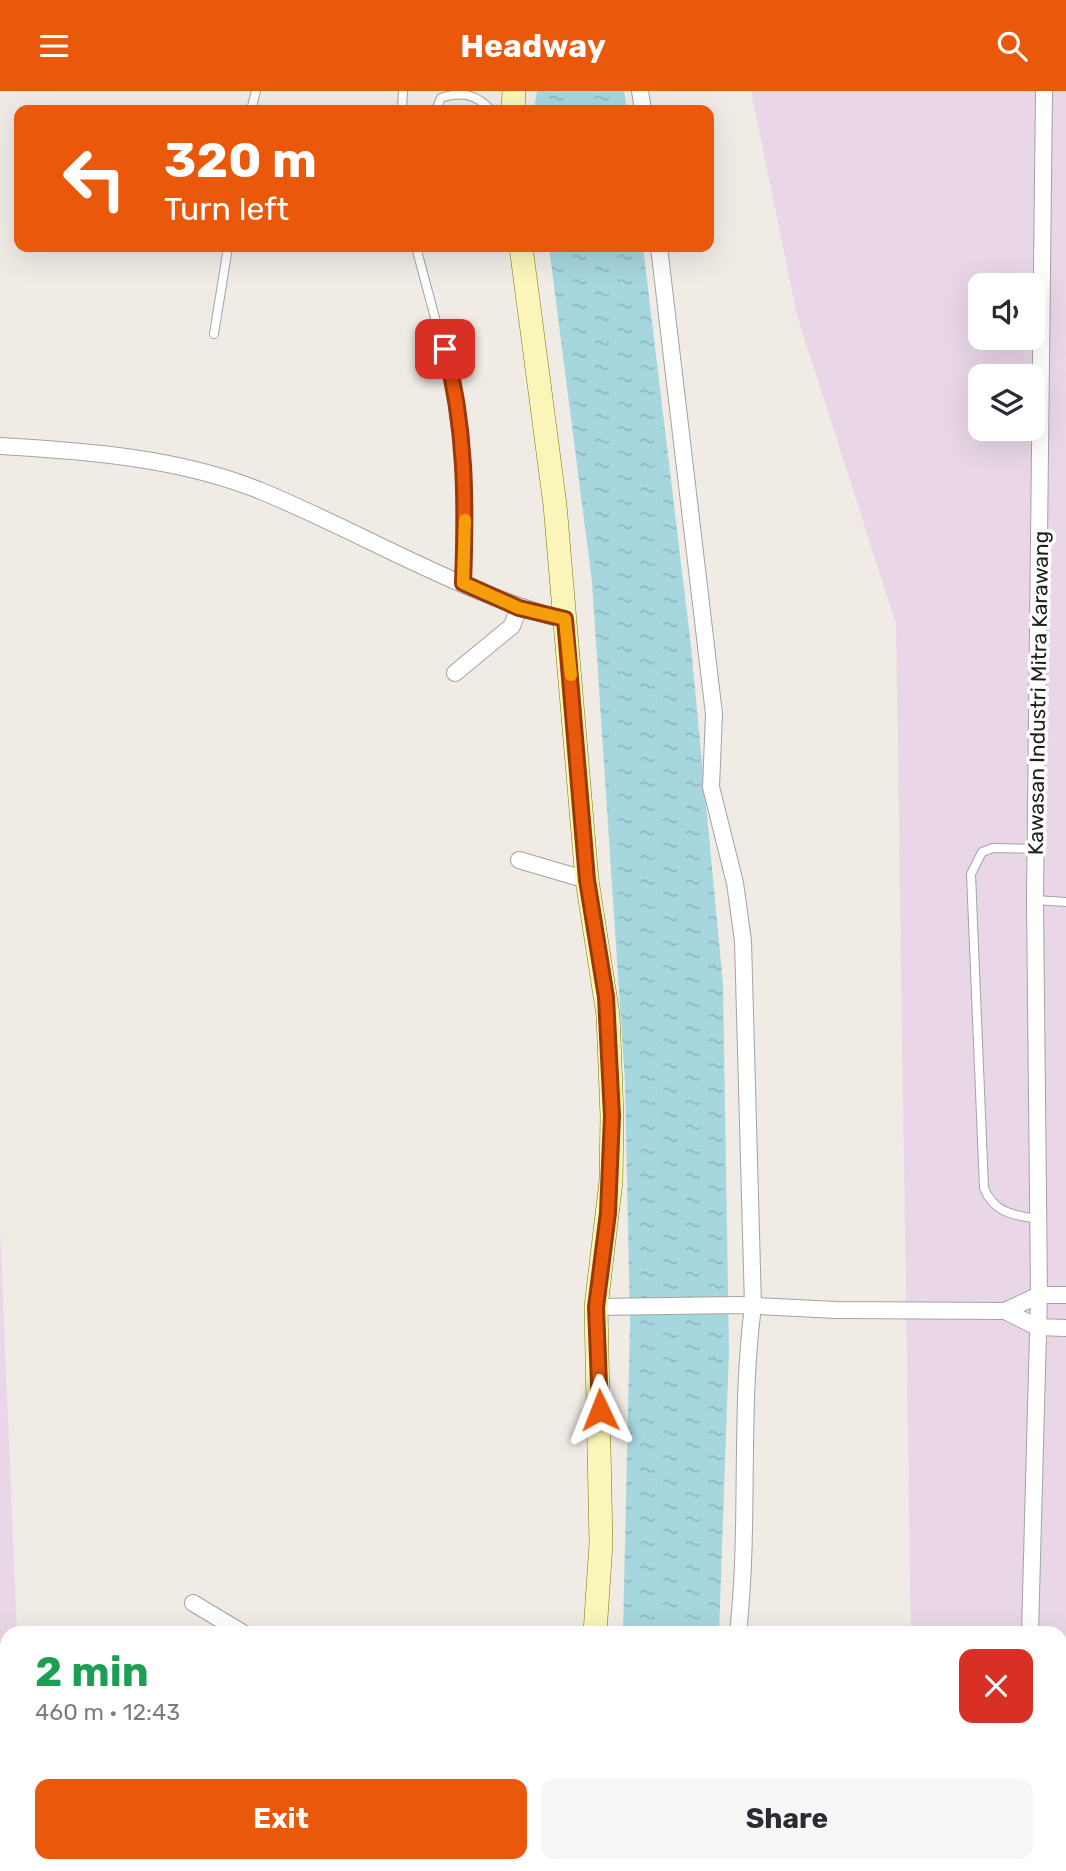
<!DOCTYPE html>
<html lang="en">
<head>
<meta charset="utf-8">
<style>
  body { margin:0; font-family:Rubik,sans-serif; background:#f7f7f7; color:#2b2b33; height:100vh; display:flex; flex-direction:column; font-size:26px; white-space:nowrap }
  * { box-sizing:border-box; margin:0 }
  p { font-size:23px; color:#7c7c81 }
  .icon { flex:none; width:38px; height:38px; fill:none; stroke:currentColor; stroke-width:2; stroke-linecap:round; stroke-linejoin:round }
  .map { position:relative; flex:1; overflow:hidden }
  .sheet { position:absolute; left:0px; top:1535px; width:1068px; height:247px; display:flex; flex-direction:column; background:#fff; border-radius:21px 21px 0 0; box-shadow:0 7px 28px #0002 }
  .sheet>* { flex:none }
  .banner { position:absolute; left:14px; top:14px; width:700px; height:147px; border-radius:14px; box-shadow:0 7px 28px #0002; background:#ea580c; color:#fff; overflow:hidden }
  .tools { position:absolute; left:968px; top:182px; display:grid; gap:14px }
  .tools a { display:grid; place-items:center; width:77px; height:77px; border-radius:14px; background:#fff; box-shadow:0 7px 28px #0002; font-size:35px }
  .pin { position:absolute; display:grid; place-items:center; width:60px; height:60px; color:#fff; margin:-30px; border-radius:14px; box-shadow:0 4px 10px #0006 }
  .me { position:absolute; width:77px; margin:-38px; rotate:358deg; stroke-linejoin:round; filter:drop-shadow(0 0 5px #0008) }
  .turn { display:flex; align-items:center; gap:24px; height:147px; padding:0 35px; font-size:32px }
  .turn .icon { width:91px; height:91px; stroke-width:2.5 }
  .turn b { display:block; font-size:49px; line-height:60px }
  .round { display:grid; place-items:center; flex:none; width:74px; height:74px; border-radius:14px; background:#f7f7f7 }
  .head { display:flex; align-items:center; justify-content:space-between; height:119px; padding:0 35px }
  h1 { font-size:42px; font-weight:700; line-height:52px; color:#1e9e55 }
  .action { display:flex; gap:14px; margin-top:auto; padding:14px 35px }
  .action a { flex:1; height:80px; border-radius:14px; background:#ea580c; color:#fff; font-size:28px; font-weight:700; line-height:80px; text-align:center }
  .action a+a { background:#f7f7f7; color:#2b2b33 }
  header { display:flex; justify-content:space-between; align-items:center; height:91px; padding:0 35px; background:#ea580c; color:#fff; font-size:32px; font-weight:700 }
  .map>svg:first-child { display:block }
  .industrial { fill:#e9d7e8; fill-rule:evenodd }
  .water { fill:url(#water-ripples) }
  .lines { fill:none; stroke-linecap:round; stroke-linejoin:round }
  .lane-casing { stroke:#a3a3a3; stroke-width:10 }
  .street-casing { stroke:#a3a3a3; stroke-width:18 }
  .secondary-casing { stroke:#787705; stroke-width:24 }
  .lane { stroke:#fff; stroke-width:8 }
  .street { stroke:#fff; stroke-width:16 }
  .secondary { stroke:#faf6ba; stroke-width:23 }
  .route-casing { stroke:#983908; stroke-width:18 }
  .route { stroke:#ea580c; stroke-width:12 }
  .slow { stroke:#f59e0b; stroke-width:12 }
  .labels { text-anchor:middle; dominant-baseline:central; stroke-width:7; stroke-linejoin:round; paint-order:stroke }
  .street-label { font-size:21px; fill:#1f1f1f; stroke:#fff }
</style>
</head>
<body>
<header><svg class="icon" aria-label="menu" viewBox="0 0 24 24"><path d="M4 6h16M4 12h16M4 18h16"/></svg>Headway<svg class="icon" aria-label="search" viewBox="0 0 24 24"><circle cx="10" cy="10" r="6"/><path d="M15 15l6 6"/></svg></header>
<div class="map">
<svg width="1066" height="1780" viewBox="0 0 1066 1780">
  <defs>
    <pattern id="water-ripples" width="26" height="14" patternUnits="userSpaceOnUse" patternTransform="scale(1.75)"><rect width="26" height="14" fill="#a6d7de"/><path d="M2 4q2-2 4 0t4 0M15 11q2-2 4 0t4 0" fill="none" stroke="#8eb8be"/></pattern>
  </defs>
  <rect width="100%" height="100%" fill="#f0ebe5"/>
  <g class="industrial">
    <path d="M751 0H1066V1780H895L896 1774H1060V1542H911L896 533 797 224ZM980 194H1032V247H980ZM980 285H1032V338H980Z"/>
    <polygon points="0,1137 17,1542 7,1542 7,1566 0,1566"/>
  </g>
  <g class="water">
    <polygon points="537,0 624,0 627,19 534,19"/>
    <polygon points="549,156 643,156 691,555 723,893 729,1260 719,1542 623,1542 630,1232 625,991 592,491"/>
    <polygon points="617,1775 711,1774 711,1780 617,1780"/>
  </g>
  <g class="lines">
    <g class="lane-casing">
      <g id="lane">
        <polyline points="251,19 256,0"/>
        <polyline points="402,19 403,0"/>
        <path d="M436 19 441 7C461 0 476 3 491 19"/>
        <polyline points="416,156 460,320 466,410 463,492"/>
        <polyline points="214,243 228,156"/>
        <path d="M1037 758 993 757 982 761 971 783 984 1097C994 1122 1013 1124 1038 1128"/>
        <polyline points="1035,809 1066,811"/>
      </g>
    </g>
    <g class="street-casing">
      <g id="street">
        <polyline points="640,0 643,19"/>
        <path d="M659 156 714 623 711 696 735 792 743 850 753 1215C739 1323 750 1433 738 1542"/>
        <path d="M0 355C87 360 180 367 261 400 363 442 457 501 565 529"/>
        <polyline points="455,582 512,535 519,517"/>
        <polyline points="519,769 587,789"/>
        <polyline points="596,1216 739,1214 836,1219 1005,1220 1039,1204 1066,1204"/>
        <polyline points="1005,1220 1037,1236 1066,1237"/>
        <polyline points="193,1512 243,1542"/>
        <polyline points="1030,1542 1039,1204 1035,809 1044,0"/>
        <polyline points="379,1774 382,1780"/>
        <polyline points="1032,1774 1032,1780"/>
        <polyline points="731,1780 731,1774"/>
      </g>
    </g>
    <g class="secondary-casing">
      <g id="secondary">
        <polyline points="513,19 514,0"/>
        <polyline points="521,156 555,414 587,789 608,924 612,1025 611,1090 596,1216 601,1452 595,1542"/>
        <polyline points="588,1780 588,1774"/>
      </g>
    </g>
    <use href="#lane" class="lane"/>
    <use href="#street" class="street"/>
    <use href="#secondary" class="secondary"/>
  </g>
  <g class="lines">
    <g class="route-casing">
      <path id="route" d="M445 258C466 336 466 412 463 492L519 517 565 528 587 789 606 906 612 1025 608 1122 596 1216 600 1319"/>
    </g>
    <use href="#route" class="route"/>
    <polyline class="slow" points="465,429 463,492 519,517 565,528 571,584"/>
  </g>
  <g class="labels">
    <g class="street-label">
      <text transform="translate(1038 602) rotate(-89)">Kawasan Industri Mitra Karawang</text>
    </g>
  </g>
</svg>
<div class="tools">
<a><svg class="icon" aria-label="sound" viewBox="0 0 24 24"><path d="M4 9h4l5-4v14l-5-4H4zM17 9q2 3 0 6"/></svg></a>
<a><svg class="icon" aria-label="layers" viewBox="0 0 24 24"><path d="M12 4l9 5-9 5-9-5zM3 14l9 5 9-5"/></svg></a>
</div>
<div class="pin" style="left:445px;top:258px;background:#d93025"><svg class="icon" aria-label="arrive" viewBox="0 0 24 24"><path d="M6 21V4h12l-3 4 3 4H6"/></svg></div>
<svg class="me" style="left:600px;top:1319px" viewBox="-20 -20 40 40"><path d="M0-17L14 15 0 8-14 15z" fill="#ea580c" stroke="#fff" stroke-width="4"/></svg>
<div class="banner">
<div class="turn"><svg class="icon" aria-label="left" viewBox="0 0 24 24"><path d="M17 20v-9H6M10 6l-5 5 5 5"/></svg><div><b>320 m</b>Turn left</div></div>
</div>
<section class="sheet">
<div class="head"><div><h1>2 min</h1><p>460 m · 12:43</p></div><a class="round" style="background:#d93025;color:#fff"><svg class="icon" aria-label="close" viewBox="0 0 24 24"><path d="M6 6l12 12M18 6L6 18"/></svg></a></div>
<div class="action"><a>Exit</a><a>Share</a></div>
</section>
</div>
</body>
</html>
